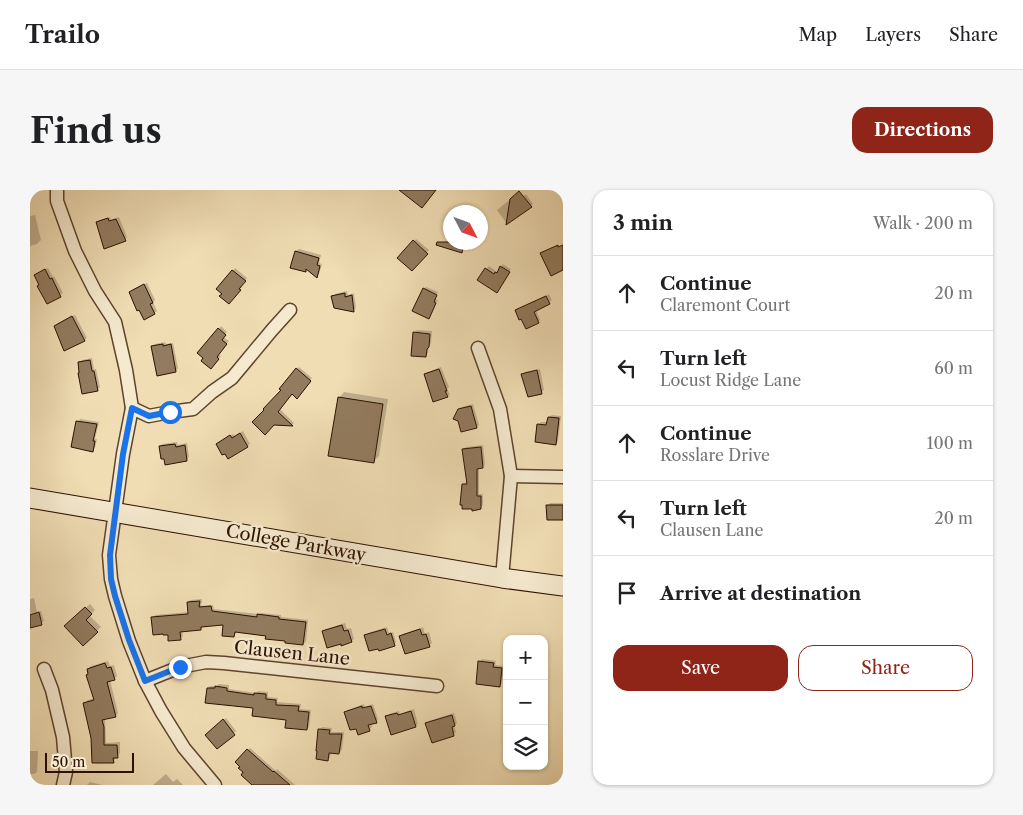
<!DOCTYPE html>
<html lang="en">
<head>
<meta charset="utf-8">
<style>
	body { margin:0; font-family:"Libre Caslon Text",serif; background:#f6f6f6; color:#202124 }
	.controls { position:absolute; right:15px; bottom:15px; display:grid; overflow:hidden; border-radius:10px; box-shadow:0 1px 4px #0004 }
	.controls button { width:45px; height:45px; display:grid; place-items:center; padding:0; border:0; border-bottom:1px solid #e0e0e0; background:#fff; color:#202124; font:25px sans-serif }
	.compass { position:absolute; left:413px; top:15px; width:45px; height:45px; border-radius:50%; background:#fff; box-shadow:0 1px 4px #0004; rotate:131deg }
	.scale { position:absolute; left:15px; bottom:12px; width:89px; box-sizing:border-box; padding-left:5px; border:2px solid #2d1000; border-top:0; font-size:14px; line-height:18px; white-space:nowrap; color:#2d1000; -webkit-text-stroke:4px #f5e9ce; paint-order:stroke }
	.stop { position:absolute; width:15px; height:15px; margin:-11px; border:4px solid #1a73e8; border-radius:50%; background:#fff }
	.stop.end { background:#1a73e8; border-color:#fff; box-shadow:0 1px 5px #0008 }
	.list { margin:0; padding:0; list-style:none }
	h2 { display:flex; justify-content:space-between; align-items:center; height:65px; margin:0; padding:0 20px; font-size:21px }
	h2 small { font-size:16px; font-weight:400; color:#757577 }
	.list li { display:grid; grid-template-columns:32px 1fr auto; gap:15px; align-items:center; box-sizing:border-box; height:75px; padding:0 20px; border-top:1px solid #e0e0e0 }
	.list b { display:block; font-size:19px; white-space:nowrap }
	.list p { margin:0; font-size:16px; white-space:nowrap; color:#757577 }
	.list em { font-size:16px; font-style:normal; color:#757577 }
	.actions { display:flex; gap:10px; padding:15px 20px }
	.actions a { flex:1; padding:11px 0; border:1px solid #8f2418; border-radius:15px; text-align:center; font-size:18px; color:#8f2418 }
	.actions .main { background:#8f2418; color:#fff }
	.icon { flex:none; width:28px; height:28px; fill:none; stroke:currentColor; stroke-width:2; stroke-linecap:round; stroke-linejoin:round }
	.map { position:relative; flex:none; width:533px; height:595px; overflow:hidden; border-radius:15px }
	header { display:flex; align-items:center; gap:30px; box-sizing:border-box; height:70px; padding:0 25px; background:#fff; border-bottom:1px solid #e0e0e0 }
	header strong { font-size:24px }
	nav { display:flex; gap:28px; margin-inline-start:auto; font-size:18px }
	.intro { display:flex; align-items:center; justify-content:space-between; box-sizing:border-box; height:120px; padding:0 30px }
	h1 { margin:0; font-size:35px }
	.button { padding:12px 22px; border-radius:15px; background:#8f2418; color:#fff; font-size:18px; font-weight:700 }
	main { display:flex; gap:30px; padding:0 30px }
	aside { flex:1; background:#fff; border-radius:15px; box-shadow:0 1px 4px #0004 }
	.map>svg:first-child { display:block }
</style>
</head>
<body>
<header>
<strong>Trailo</strong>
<nav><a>Map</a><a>Layers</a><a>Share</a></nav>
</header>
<div class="intro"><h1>Find us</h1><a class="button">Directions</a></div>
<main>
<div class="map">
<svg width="533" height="595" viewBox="0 0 533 595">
	<rect width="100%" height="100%" fill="#f0ddb4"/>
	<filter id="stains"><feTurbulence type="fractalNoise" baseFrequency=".004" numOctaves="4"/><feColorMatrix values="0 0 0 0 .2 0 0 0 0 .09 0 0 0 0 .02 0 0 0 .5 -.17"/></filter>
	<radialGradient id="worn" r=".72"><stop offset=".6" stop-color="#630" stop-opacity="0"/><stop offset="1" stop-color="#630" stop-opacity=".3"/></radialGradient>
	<g fill="#0003">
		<path d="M496,4L503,14L477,34L467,20L483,7L487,11Z"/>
		<path d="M5,25L11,50L7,54L0,56V26Z"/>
		<path d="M80,27L81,30L89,27L97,47L95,50L67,33L70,30Z"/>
		<path d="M420,44V52H444L442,58L440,60L434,59L432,61L417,57Z"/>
		<path d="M386,49L399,60L382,79L369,68Z"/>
		<path d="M269,59L291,65L289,73L292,74L289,84L286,86L278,78L275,81L266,61Z"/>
		<path d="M473,74L481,79L467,102L456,79L459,76L467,82L469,81Z"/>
		<path d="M18,78L23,87L24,86L33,103L17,113L10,94L8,83Z"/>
		<path d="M205,78L217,88L211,96L212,97L201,110L188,99Z"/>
		<path d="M117,93L125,110L123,112L127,121L124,123L100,102L103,99Z"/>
		<path d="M396,97L408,102L405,109L408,110L401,125L399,128L394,99Z"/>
		<path d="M317,101L318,105L324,103L326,118L324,120L305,117L303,106L305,104Z"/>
		<path d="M519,104L522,110L506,120L510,130L508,132L486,121L489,118Z"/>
		<path d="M45,125L57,148L54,150L26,136L28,133Z"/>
		<path d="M191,136L197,142L193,147L199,151L188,164L191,166L181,177L189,139Z"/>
		<path d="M387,140L402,141L401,153L399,155L398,163L395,166L383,164L385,142Z"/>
		<path d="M135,152L136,154L143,153L148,178L146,181L122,157L125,154Z"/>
		<path d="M62,168L64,179H66L70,197L67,200L49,173L52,170Z"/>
		<path d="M269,177L282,188L269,205L262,203L249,218L264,233L262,235L244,234L236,220Z"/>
		<path d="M411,177L419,197L417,199L420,204L418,206L404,211L395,184L398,182Z"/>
		<path d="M510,179L514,200L511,202L492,185L495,182Z"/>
		<path d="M314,202L358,209L349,266L343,272L309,208Z"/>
		<path d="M443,214L449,235L447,237L429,230V220L432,217Z"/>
		<path d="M522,225L531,226L528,251L525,254L509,234L511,232H518L519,227Z"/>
		<path d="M50,229L69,232L65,249H67L65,258L62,260L48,232Z"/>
		<path d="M213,241L220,254L217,256L187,254L203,244L205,246Z"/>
		<path d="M147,252L148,255L157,253L159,267L157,270L136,273L130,257L132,254Z"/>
		<path d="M453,255L455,275L452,277L449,278V304H453V315L450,318L433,295L436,292H438L433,259L436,257Z"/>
		<path d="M520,313H533V329L518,316Z"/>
		<path d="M4,408L7,422L11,421L14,431L11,433L0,436V409Z"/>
		<path d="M172,409L171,416L183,415L184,419L229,424L231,423L251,425V427L278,430L276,452L273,454L237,445L206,441V443L203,446L194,434L174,436L171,439L152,441L153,446L150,448L139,444L123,428L125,425L159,422L158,413L160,410Z"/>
		<path d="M60,414L65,420L60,426L71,437L53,454L36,436Z"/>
		<path d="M315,433L317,439L321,438L324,449L321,451L311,452L293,442L296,439Z"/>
		<path d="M357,437L359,443L363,442L366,452L364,455L336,445L338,443Z"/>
		<path d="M393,437L395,444L399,442L402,453L399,455L371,446L373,444Z"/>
		<path d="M452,469L466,471L465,475L474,476L472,493L470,496L449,472Z"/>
		<path d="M78,471L80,476L84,475L87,486L84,489L80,490L88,523L85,526L75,528L76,553L90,552V563L86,567V568L83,572L62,548L54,513L58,510L65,508L58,479L61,476Z"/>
		<path d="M189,494L199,495V499L226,503L228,501L238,502V507L248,508L247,512L271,514L270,519L281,520L279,537L277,539L257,529L178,498L180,496H187Z"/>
		<path d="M334,514L335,517L343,514L348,529L346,532L341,533L342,537L339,540L316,522L318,520Z"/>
		<path d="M384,519L388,534L386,536L357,526L359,524L369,521L370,524Z"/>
		<path d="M424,523L427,533L424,536L426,542L424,544L397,533L399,531Z"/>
		<path d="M196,528L206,541L187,558L176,545Z"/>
		<path d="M292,537L302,538L301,542H314L312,560L309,563L301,562L300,567L298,569L289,540Z"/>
		<path d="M220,558L246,581L247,579L265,595H227L207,572Z"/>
		<path d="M0,561H8L7,582L4,584H0Z"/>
		<path d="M136,584L143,592L147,589L153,595H123Z"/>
		<path d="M60,592L72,595H57Z"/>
	</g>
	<g fill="#927b5e" stroke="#2d1000">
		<path d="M369,0H406L392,18Z"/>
		<path d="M489,1L502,17L476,35L480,9Z"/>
		<path d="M78,28L79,31L86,29L96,51L74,59L66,32Z"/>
		<path d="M383,50L398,64L382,81L367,68Z"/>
		<path d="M407,52H434L432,63L406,55Z"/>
		<path d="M528,55V57L533,55V80L521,86L510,63Z"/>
		<path d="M265,61L289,68L287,75L290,76L287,88L276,79V82L260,78Z"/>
		<path d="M470,76L480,82L467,103L447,90L455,78L464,84L465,82L467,83Z"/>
		<path d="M15,79L20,89L22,88L31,107L17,114L7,96L9,95L4,85Z"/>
		<path d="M202,80L216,91L209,99L211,100L199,114L189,106L192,104L186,99Z"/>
		<path d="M114,94L123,113L120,114L125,124L114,130L109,120L107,121L99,102Z"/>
		<path d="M393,98L407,105L404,112L406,113L399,129L382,121Z"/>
		<path d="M315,103V107L322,105L324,122L304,118L301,106Z"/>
		<path d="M516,106L520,114L504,122L509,133L496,139L491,129L489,130L485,120Z"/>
		<path d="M42,126L55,151L34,161L24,136Z"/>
		<path d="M188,138L196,145L192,150L197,154L187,167L189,169L181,179L171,171L173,168L167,163Z"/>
		<path d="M383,142L400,144L399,157L397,159L396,167L381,166Z"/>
		<path d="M133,154V156L141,154L146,182L127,186L121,156Z"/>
		<path d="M60,170L62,181H64L68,201L52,204L48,183H49L48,172Z"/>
		<path d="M266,178L281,191L267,209L262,204L248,222L263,236L244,235L235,245L222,232L234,220L233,219L251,200L249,199Z"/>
		<path d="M409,179L417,201H415L418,207L403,212L394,184Z"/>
		<path d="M507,180L512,204L498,207L491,184Z"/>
		<path d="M308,207L353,214L344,273L298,266Z"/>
		<path d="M441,216L447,238L431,242L428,231L423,229L428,219Z"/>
		<path d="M518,227L529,228L526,255L505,252L507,234L516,235Z"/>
		<path d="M46,231L67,234L63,251H65L63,262L41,257Z"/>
		<path d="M210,243L218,257L198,269L195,264L192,265L186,254L200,245L202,248Z"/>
		<path d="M145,254L146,257L155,255L157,271L135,275L134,269H131L129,256Z"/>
		<path d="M451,257L453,278L447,279V306H451V319L442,321V319H432V315H430L432,294H437L432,259Z"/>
		<path d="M516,315H533V330H517Z"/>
		<path d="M170,411L169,417L181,416L182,421L227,427V424L249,427V429L276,432L273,455L255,453V451L235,449L236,446L205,442L204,447L192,446L193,435L171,437V440L150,442L151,450L138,451V445H133V444L123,445L121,427L158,424L157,412Z"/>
		<path d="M55,417L62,424L56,430L68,442L53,456L34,436Z"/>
		<path d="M9,422L12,435L0,438V425Z"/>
		<path d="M312,435L314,441L318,440L322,452L311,456V454L297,458L292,441Z"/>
		<path d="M355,439L357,445L361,443L365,456L349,461L348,459L339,461L334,445Z"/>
		<path d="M390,439L392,445L396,444L400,457L375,464L369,446Z"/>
		<path d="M448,471L464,473L463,477L472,478L470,497L446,494Z"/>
		<path d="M75,473L77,478L81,477L85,490L77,492L86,527L72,530L74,537V555H87L88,568H83L84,573H62L61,548L53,513L64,510L56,485L58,484L57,479Z"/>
		<path d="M185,496L197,498V501L224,505V503L236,504V509L246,510V515L269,516L268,521L279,522L277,540L255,538L256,530L222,526L223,518L175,513L177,498H185Z"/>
		<path d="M332,516V518L341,516L347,533L338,535L340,541L328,545L326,539L320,540L314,522Z"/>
		<path d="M381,521L386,537L361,545L355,526L367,523L368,525Z"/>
		<path d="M422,525L425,536L422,537L424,546L402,553L395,533Z"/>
		<path d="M193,529L205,545L187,559L175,545Z"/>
		<path d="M288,539L300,540L299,544H312L309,564L299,563L298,571L286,569L287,561H286Z"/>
		<path d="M217,559L243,582L244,581L260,595H222L211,585L213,582L208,578L210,577L205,572Z"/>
	</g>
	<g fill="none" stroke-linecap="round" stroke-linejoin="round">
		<defs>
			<g id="street">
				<path d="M27,0V11L45,61L65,101L85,132L96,180L102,218L93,264L79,365L81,389L85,406L99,451L115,491L131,521L154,558L185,595"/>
				<path d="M448,158L470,219L481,286L472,388"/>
				<path d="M102,218L119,226L140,222L163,219L182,202L202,188L242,140L260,120"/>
				<path d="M481,286L533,287"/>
				<path d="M14,479L22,500L33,547L36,582L33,595"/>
				<path d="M115,491L150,477L176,472L194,473L407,496"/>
			</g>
			<path id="secondary" d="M0,308L472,388L533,396"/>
		</defs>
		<use href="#street" stroke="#5e432d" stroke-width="15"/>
		<use href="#secondary" stroke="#2d1000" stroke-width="21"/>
		<use href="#street" stroke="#f5e9ce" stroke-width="12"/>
		<use href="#secondary" stroke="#f5e9ce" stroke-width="19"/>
	</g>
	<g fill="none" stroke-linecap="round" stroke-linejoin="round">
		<path stroke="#1a73e8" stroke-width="6" d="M140,222L119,226L102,218L93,264L80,365L81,389L85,406L99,450L115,491L150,477"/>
	</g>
	<g text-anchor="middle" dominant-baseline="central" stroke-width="5" stroke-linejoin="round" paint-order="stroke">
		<g font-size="18" fill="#2d1000" stroke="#f5e9ce">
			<text transform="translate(266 353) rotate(10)">College Parkway</text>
			<text transform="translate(262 463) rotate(6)">Clausen Lane</text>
		</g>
	</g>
	<rect width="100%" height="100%" filter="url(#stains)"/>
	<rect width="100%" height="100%" fill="url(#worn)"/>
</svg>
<div class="controls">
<button>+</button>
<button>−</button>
<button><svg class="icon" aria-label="layers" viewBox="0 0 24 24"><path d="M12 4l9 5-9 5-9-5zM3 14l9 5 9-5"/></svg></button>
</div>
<svg class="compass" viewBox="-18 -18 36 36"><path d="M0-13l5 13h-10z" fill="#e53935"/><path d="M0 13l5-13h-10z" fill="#757577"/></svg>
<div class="scale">50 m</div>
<div class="stop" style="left:140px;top:222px"></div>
<div class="stop end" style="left:150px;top:477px"></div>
</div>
<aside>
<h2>3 min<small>Walk · 200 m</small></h2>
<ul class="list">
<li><svg class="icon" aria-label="ahead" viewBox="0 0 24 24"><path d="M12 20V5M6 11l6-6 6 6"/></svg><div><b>Continue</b><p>Claremont Court</p></div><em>20 m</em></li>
<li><svg class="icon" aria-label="left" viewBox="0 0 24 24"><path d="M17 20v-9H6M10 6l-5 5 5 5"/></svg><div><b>Turn left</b><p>Locust Ridge Lane</p></div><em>60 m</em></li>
<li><svg class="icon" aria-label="ahead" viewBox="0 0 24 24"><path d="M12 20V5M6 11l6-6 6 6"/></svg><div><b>Continue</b><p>Rosslare Drive</p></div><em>100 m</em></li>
<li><svg class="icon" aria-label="left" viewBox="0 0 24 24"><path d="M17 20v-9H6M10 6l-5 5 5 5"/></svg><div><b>Turn left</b><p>Clausen Lane</p></div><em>20 m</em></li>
<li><svg class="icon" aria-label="arrive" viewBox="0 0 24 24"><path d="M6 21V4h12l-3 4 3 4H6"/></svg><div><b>Arrive at destination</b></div></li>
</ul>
<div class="actions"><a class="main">Save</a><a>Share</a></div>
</aside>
</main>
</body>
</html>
